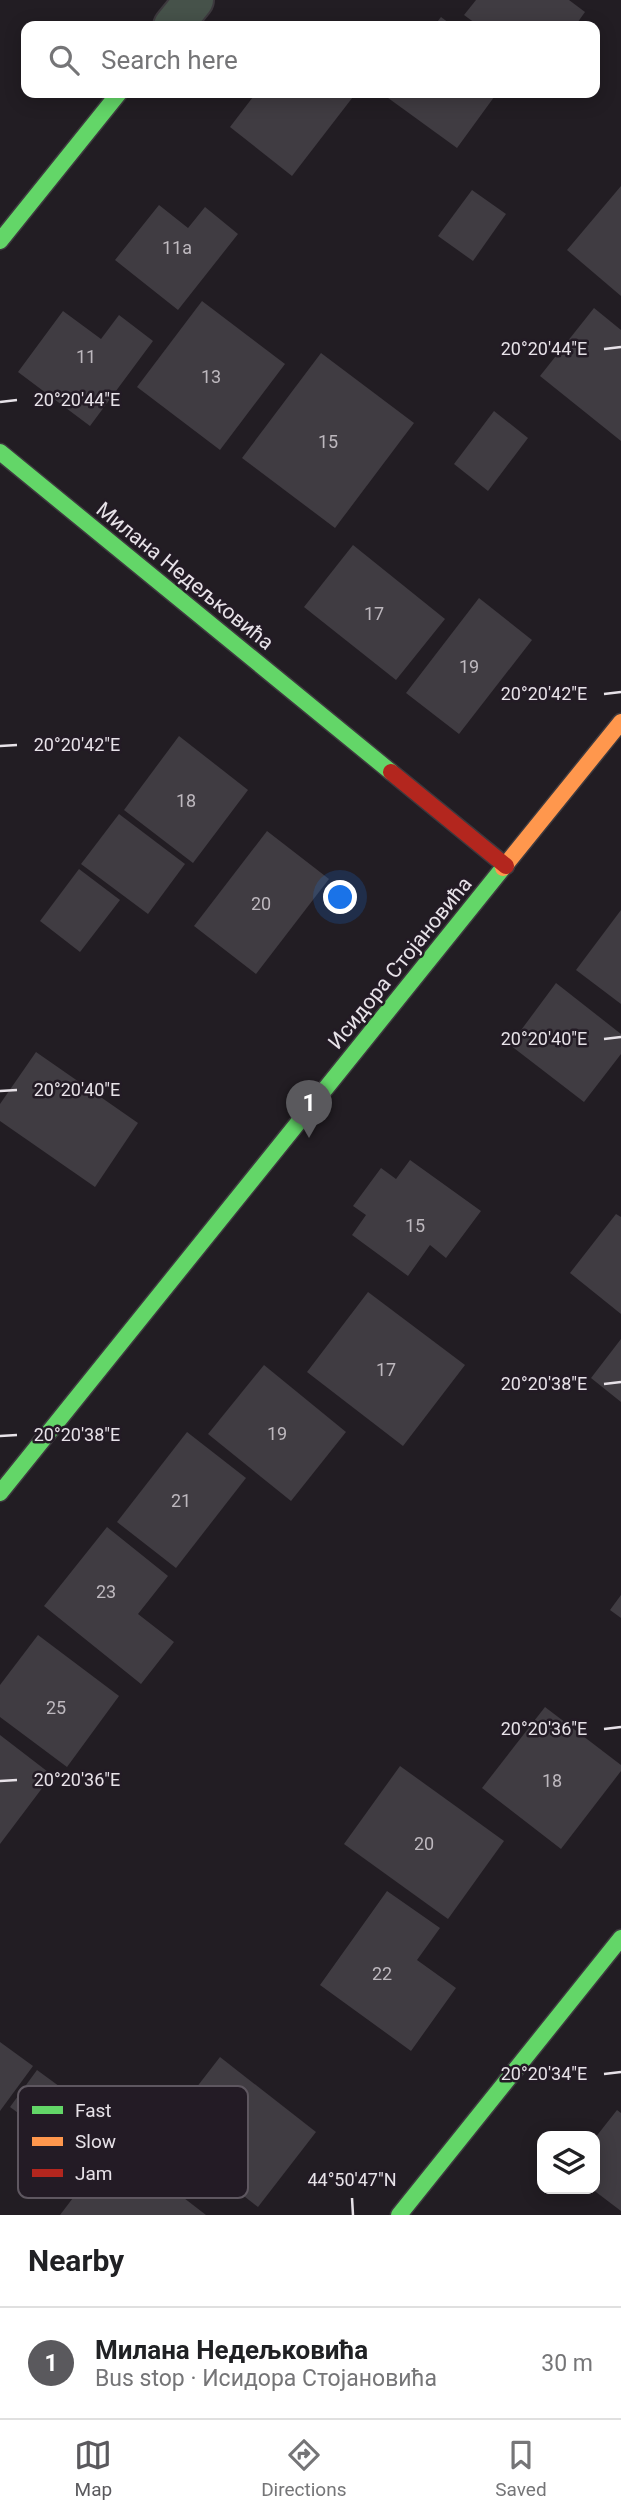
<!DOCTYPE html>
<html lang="en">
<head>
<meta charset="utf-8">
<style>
	body { margin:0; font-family:Roboto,sans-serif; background:#f6f6f6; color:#202124 }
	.controls { position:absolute; right:21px; bottom:21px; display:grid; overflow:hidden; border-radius:14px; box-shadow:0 4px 18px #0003 }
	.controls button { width:63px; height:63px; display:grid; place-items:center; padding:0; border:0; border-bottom:2px solid #e0e0e0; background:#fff; color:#202124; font:35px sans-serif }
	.you { position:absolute; left:341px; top:898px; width:24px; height:24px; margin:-18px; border:5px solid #fff; border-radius:50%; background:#1a73e8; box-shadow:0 0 0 10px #1a73e833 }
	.badge { display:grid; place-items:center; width:46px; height:46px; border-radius:50%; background:#5a595d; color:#fff; font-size:23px; font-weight:700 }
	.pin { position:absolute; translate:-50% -58px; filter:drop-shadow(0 2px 4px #0008) }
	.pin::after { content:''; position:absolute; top:37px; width:24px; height:21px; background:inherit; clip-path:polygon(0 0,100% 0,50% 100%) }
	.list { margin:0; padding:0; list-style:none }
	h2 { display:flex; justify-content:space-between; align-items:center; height:91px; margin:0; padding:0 28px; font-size:30px }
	h2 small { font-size:23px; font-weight:400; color:#757577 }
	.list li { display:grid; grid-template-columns:46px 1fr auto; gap:21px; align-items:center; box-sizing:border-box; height:112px; padding:0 28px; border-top:2px solid #e0e0e0 }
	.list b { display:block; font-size:26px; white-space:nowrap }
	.list p { margin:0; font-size:23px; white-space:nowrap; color:#757577 }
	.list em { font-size:23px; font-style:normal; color:#757577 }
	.icon { flex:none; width:38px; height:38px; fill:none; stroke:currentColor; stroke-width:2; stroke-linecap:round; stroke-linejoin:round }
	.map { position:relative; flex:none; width:621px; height:2215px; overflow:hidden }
	.search { position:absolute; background:#fff; box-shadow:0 4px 18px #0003; left:21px; right:21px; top:21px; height:77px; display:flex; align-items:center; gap:18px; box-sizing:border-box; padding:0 24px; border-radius:14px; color:#757577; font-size:26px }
	.sheet { height:203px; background:#fff }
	nav { display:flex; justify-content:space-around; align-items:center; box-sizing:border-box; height:98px; border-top:2px solid #e0e0e0; background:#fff; font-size:19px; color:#757577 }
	nav a { display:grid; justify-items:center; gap:4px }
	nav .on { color:#5a595d }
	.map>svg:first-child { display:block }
</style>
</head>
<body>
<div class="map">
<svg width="621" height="2215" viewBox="0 0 621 2215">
	<rect width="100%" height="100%" fill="#221d23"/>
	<g fill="#403c42">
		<path d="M476,0H569L585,12L575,26H479L464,15Z"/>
		<path d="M441,17L453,26H434Z"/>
		<path d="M256,93H356L292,176L230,127Z"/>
		<path d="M386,93H497L457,148L384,95Z"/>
		<path d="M621,186V296L567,250Z"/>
		<path d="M472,190L506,214L473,261L438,236Z"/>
		<path d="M159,205L188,228L205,207L238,234L178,310L115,260Z"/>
		<path d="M202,301L285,364L220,450L137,387Z"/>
		<path d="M594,308L621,330V441L540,376Z"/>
		<path d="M63,311L101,339L119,315L153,341L90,426L18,372Z"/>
		<path d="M321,353L414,423L335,528L242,458Z"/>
		<path d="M494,411L528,438L488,491L454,464Z"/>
		<path d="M353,545L445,619L396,680L304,607Z"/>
		<path d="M479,598L532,640L459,734L406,693Z"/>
		<path d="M179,736L248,790L193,863L124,810Z"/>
		<path d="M119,814L185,864L148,914L81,864Z"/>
		<path d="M267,831L329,879L256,974L194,926Z"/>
		<path d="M79,869L120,900L80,952L40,921Z"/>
		<path d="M621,910V1004L576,970Z"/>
		<path d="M556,983L621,1034V1054L584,1102L510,1045Z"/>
		<path d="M36,1052L138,1123L95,1187L0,1121V1104Z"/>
		<path d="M410,1160L481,1211L446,1258L430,1245L408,1276L352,1235L366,1215L353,1206L381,1168L396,1179Z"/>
		<path d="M616,1214L621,1217V1314L570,1273Z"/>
		<path d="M368,1292L465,1365L403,1446L307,1372Z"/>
		<path d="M621,1339V1402L591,1378Z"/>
		<path d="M264,1365L346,1432L291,1501L208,1434Z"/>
		<path d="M187,1432L246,1478L176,1568L117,1522Z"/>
		<path d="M107,1527L168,1576L138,1614L174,1642L141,1684L44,1606Z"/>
		<path d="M621,1595V1618L610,1610Z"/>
		<path d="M38,1635L119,1696L67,1767L0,1717V1685Z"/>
		<path d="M545,1707L621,1765V1771L561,1849L482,1788Z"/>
		<path d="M0,1735L52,1775L0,1844Z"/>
		<path d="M400,1766L504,1841L448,1919L344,1844Z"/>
		<path d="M387,1891L440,1928L417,1960L456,1988L411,2051L320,1985Z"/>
		<path d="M0,2042L33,2066L0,2111Z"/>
		<path d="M220,2057L316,2132L258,2207L162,2132Z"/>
		<path d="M37,2070L78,2100L51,2137L10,2107Z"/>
		<path d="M617,2110L621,2113V2211L592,2189H595V2138Z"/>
		<path d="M114,2144L206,2215H60Z"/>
	</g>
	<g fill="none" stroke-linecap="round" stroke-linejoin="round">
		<defs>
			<path id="street" d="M173,26L194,0"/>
			<g id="fast">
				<path d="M0,241L119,93"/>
				<path d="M0,452L391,772"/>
				<path d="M0,1493L503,868"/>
				<path d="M399,2215L621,1938"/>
			</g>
			<path id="slow" d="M503,868L621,722"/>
			<path id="jam" d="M391,772L506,866"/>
		</defs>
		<use href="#street" stroke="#3d393e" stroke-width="42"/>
		<use href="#fast" stroke="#3d393e" stroke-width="19"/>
		<use href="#slow" stroke="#3d393e" stroke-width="19"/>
		<use href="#jam" stroke="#3d393e" stroke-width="19"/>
		<use href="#street" stroke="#46524a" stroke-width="38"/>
		<use href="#fast" stroke="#63d668" stroke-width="16"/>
		<use href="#slow" stroke="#ff974d" stroke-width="16"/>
		<use href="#jam" stroke="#b3261e" stroke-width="16"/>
	</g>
	<path fill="none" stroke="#e7e2e8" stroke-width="2.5" d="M604,349L621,347M0,402L17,400M604,694L621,692M0,746L17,745M604,1039L621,1037M0,1091L17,1090M604,1384L621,1382M0,1436L17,1435M604,1729L621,1727M0,1781L17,1780M604,2074L621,2072M352,2198L353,2215"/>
	<g text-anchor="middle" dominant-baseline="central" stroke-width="5" stroke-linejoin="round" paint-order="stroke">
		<g font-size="18" fill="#bdb8be">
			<text x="177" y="247">11a</text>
			<text x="86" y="356">11</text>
			<text x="211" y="376">13</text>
			<text x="328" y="441">15</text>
			<text x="374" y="613">17</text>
			<text x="469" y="666">19</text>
			<text x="186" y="800">18</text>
			<text x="261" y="903">20</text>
			<text x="415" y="1225">15</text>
			<text x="386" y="1369">17</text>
			<text x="277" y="1433">19</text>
			<text x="181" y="1500">21</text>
			<text x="106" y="1591">23</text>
			<text x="56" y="1707">25</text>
			<text x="552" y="1780">18</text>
			<text x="424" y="1843">20</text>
			<text x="382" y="1973">22</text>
		</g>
		<g font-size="21" fill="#e7e2e8" stroke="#231b25">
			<text transform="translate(185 576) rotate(39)">Милана Недељковића</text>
			<text transform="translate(400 963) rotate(-51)">Исидора Стојановића</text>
		</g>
	</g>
	<rect x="18" y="2086" width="230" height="112" rx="10" fill="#231b25" stroke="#5e5760" stroke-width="2"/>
	<rect x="32" y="2106" width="31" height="8" fill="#63d668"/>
	<rect x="32" y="2137" width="31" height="9" fill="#ff974d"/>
	<rect x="32" y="2169" width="31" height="8" fill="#b3261e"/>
	<g font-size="19" fill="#e7e2e8">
		<text x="75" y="2117">Fast</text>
		<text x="75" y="2148">Slow</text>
		<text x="75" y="2180">Jam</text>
	</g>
	<g font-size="18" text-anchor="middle" fill="#e7e2e8" stroke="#231b25" stroke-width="5" stroke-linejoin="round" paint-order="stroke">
		<text x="544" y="355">20°20'44"E</text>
		<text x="77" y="406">20°20'44"E</text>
		<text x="544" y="700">20°20'42"E</text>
		<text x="77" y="751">20°20'42"E</text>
		<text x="544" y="1045">20°20'40"E</text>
		<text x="77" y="1096">20°20'40"E</text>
		<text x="544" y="1390">20°20'38"E</text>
		<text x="77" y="1441">20°20'38"E</text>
		<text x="544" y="1735">20°20'36"E</text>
		<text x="77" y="1786">20°20'36"E</text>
		<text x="544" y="2080">20°20'34"E</text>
		<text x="352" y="2186">44°50'47"N</text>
	</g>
</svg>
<div class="controls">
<button><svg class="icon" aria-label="layers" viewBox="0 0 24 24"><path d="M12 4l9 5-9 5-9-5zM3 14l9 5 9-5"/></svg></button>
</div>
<div class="you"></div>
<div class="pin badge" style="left:309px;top:1138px">1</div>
<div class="search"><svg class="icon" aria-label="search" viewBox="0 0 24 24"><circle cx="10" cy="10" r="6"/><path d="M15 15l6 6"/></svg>Search here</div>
</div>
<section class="sheet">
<h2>Nearby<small></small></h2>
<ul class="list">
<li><span class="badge">1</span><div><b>Милана Недељковића</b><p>Bus stop · Исидора Стојановића</p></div><em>30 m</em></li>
</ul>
</section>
<nav>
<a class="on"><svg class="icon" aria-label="map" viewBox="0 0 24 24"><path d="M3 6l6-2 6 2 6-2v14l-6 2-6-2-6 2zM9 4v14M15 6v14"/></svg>Map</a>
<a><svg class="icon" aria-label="directions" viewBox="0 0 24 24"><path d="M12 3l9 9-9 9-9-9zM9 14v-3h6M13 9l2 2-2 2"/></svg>Directions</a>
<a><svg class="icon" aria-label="saved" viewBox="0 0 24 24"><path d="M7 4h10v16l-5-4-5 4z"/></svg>Saved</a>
</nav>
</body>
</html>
